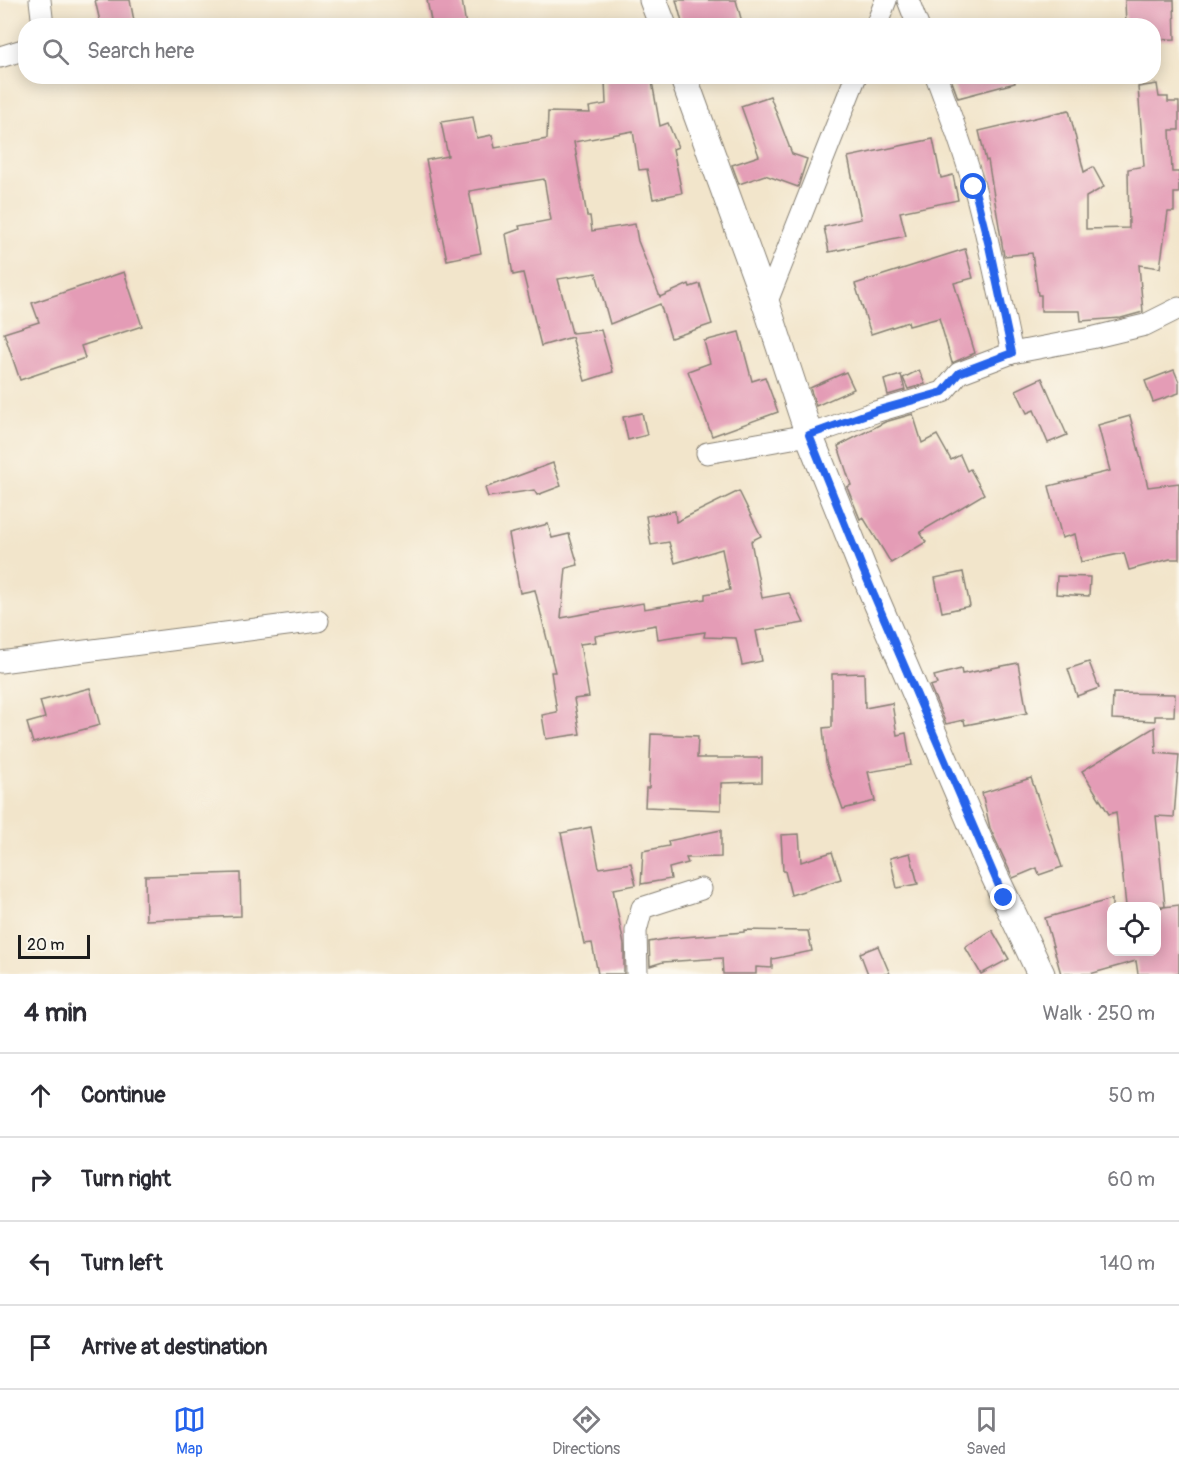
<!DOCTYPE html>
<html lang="en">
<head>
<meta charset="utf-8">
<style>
	body { margin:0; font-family:Pangolin,sans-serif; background:#f2f2f3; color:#2b2b33 }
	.controls { position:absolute; right:18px; bottom:18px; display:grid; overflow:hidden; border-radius:12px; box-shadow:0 3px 15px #0003 }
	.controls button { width:54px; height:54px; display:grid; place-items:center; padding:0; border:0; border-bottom:2px solid #e1e1e2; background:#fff; color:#2b2b33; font:30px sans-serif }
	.scale { position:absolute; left:18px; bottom:15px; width:72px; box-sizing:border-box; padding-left:6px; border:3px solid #1c1c1c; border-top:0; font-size:16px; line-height:21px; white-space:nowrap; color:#1c1c1c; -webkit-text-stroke:4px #fbf7ec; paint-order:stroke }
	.stop { position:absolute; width:18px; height:18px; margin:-14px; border:4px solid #2563eb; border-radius:50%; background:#fff }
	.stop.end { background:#2563eb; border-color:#fff; box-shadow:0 2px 6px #0008 }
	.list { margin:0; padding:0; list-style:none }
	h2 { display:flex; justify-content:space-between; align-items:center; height:78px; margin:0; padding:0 24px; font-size:26px }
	h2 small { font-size:20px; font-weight:400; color:#7c7c81 }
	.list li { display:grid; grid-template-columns:39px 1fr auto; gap:18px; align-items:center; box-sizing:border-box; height:84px; padding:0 24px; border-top:2px solid #e1e1e2 }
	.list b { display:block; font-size:22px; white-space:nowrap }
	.list em { font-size:20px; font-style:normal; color:#7c7c81 }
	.icon { flex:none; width:33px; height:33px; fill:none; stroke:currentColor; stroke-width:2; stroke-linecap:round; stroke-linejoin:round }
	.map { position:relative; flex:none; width:1179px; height:974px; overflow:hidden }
	.search { position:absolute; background:#fff; box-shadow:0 3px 15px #0003; left:18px; right:18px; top:18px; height:66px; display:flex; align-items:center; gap:15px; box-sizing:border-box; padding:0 21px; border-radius:24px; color:#7c7c81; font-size:22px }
	.sheet { height:414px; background:#fff }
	nav { display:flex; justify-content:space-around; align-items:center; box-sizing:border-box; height:84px; border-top:2px solid #e1e1e2; background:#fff; font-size:16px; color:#7c7c81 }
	nav a { display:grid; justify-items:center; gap:3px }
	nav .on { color:#2563eb }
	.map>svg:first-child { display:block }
</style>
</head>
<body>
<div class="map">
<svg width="1179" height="974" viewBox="0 0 1179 974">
	<rect width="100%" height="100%" fill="#fbf7ec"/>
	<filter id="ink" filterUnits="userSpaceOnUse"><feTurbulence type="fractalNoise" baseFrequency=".0167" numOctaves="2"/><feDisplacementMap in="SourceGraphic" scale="12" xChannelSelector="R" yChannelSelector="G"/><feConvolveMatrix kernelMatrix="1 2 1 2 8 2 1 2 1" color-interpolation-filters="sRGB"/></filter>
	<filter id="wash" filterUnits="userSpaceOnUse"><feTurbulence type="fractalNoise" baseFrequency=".008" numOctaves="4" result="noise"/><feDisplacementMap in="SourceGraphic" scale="24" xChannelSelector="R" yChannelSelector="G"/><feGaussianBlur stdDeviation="1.35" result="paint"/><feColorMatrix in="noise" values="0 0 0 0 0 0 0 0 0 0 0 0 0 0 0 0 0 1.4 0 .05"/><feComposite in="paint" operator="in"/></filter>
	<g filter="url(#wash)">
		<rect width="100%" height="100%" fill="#f2e5cb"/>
		<g id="blocks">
			<g fill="#e49cb6">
				<path d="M95,0H130L135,26H101Z"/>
				<path d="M427,0H462L466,26H432Z"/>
				<path d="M676,0H736L743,26H683Z"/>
				<path d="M1125,0H1174L1175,39L1154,40V26H1126Z"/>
				<path d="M640,76H651L660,126L668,123L678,147L673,149L682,193L653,199L647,169L639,170L633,131L574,142L587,216H590L592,231L635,224L638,241L660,297L689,284L690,287L700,284L712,324L671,338L660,304L610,324L596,273L558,279L572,333L601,330L613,372L585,381L572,337L541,346L523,273L513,275L506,234L520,229L519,226L551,220L544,179L469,191L481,253L447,260L426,160L448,156L441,122L473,117L477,138L492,135L495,148L547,139L548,112L590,113L589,107L606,104L605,81Z"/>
				<path d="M950,76H1014L1015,83L958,98Z"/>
				<path d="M1157,84L1159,97H1168V102H1179V130H1170L1172,172H1179V193H1174V212H1168L1160,268L1139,265L1143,312L1121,318L1081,321L1080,311H1041V295H1038L1032,253L1004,256L988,160L986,161L979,131L1069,110L1084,172L1093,167L1104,187L1086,197V229L1129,228L1128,169L1144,166L1138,87Z"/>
				<path d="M770,96L792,154L807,159L798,187L765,175L739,184L732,165L759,156L741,106Z"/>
				<path d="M933,139L941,178L953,175L958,200L900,212L906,236L829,252L824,227L861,219L848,157Z"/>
				<path d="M965,249L973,278L954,283L975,353L952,363L939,318L909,326L908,322L871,334L855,284Z"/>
				<path d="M124,272L142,326L81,346L85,358L20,380L4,333L39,322L32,303Z"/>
				<path d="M739,332L752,381L765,377L778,412L712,436L688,371L710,363L704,341Z"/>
				<path d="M919,370L925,384L908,389L903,378Z"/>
				<path d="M1174,370L1179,382V393L1153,402L1145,381Z"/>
				<path d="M846,372L854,389L816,406L810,388Z"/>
				<path d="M901,375L905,390L888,395L884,380Z"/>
				<path d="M1042,378L1067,435L1048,443L1034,410L1027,413L1016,390Z"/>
				<path d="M642,413L647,435L628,440L623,417Z"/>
				<path d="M913,414L922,443L937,435L951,460L960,455L967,471L970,469L984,494L920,532L926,542L891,563L863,517L860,519L847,487L851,485L838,446L885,422Z"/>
				<path d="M1130,416L1148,487L1179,483V559H1170L1129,570L1124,553L1081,562L1075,534L1062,538L1049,486L1110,471L1098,425Z"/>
				<path d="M553,463L561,486L537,495L534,490L488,497L485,488Z"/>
				<path d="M739,491L761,536L751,541L762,598L789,593L804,623L756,631L762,661L742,665L736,638L704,637L705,632L658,639L656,625L595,636L596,642L580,644L589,697L574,699L580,734L546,739L542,715L557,712L551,672H555L535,590L520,593L509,534L548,524L552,538L569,534L578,565L566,568L561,618L643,603L644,609L705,599V594L730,590L722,549L675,563L669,542L651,545L646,516L675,511L676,522Z"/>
				<path d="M963,572L970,606L942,612L935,578Z"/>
				<path d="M1057,576L1090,577L1089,596L1056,594Z"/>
				<path d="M1089,662L1099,688L1077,696L1068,669Z"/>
				<path d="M1018,663L1027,713L965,725L964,720L946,724L930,686L937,684L934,676L961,669L962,674Z"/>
				<path d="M864,673L865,708L892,703L897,735L906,733L911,765L868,772L875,801L843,809L826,762L823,728L832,727V674Z"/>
				<path d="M90,688L100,725L33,743L27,723L45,718L40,701Z"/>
				<path d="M1113,693L1175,694L1174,716H1155V721L1112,719Z"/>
				<path d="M1155,727L1156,753L1179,755L1174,817L1156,816L1165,906H1126L1116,812L1109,814L1082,771Z"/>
				<path d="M651,734L698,736L697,758H762V782L721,783V810L645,807L646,788H649Z"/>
				<path d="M1031,778L1062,867L1039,875L1037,868L1013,878L990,828L982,793Z"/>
				<path d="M591,827L599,868L631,863L636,885L613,889L624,945V974H598L592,943L584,944L561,833Z"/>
				<path d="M721,830V857L686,858L688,863L669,868L671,879L641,884L643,851L669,846L668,841Z"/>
				<path d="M799,834L801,862L832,852L841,879L791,895L785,871H783L781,835Z"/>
				<path d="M910,853L918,884L897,888L890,858Z"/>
				<path d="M240,873L241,916L146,920L145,876Z"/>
				<path d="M1112,899V951H1156V908L1179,905V974H1138L1136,961L1090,974H1061L1045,918Z"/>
				<path d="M744,930L808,931L812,951L772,959V968L756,967V974H723L722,958L663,962L650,966L649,942L672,938L744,932Z"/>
				<path d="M992,930L1009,959L981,974L965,947Z"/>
				<path d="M878,946L890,974H868L860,953Z"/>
			</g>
		</g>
	</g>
	<g filter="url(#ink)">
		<use href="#blocks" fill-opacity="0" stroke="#878074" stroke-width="1.5"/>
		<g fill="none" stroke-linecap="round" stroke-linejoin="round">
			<defs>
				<g id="minor">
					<path d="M40,0L43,26"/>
					<path d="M908,0L918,26"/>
					<path d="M876,26L886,0"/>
					<path d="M0,57L26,49"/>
					<path d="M936,76C950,113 963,149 974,186C989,241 1000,297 1012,353"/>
					<path d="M766,304L856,76"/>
					<path d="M707,453L809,435L875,412L943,392L959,373L1012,353L1091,338L1145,325L1179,308"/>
					<path d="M0,662L318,621"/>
					<path d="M637,974L636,931L642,908L701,889"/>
				</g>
				<g id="tertiary">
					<path d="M653,0L663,26"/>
					<path d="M683,76L766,304L809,435L864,572L988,862L1041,974"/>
				</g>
			</defs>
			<use href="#minor" stroke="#878074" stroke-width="23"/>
			<use href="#tertiary" stroke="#878074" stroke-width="29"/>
			<use href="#minor" stroke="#fff" stroke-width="21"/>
			<use href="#tertiary" stroke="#fff" stroke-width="27"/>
		</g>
	</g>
	<g fill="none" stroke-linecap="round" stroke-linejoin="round" filter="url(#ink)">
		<path stroke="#2563eb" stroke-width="8" d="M974,187L989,246L1012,353L959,373L943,392L875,411L809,435L864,572L1004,898"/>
	</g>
</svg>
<div class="controls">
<button><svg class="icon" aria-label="locate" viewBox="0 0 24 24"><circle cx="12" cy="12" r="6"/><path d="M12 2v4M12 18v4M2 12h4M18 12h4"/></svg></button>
</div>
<div class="scale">20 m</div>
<div class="stop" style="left:974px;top:187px"></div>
<div class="stop end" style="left:1004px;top:898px"></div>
<div class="search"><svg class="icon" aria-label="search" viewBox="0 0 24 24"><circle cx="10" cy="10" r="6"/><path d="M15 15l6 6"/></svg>Search here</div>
</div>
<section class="sheet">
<h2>4 min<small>Walk · 250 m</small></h2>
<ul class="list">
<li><svg class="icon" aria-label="ahead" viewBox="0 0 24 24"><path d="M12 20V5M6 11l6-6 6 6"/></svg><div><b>Continue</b></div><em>50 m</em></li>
<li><svg class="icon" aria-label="right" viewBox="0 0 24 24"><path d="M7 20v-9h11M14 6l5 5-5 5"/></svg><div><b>Turn right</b></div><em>60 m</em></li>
<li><svg class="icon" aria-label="left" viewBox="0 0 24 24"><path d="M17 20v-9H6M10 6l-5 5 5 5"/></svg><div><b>Turn left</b></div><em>140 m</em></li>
<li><svg class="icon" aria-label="arrive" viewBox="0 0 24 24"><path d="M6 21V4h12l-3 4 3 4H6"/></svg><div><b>Arrive at destination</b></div></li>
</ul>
</section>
<nav>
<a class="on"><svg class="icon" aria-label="map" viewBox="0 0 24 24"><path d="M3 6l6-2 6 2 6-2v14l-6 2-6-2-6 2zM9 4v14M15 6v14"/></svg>Map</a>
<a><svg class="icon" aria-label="directions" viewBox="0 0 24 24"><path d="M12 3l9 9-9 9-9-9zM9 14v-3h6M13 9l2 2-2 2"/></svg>Directions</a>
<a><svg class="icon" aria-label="saved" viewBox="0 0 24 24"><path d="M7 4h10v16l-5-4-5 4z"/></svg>Saved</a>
</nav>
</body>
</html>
